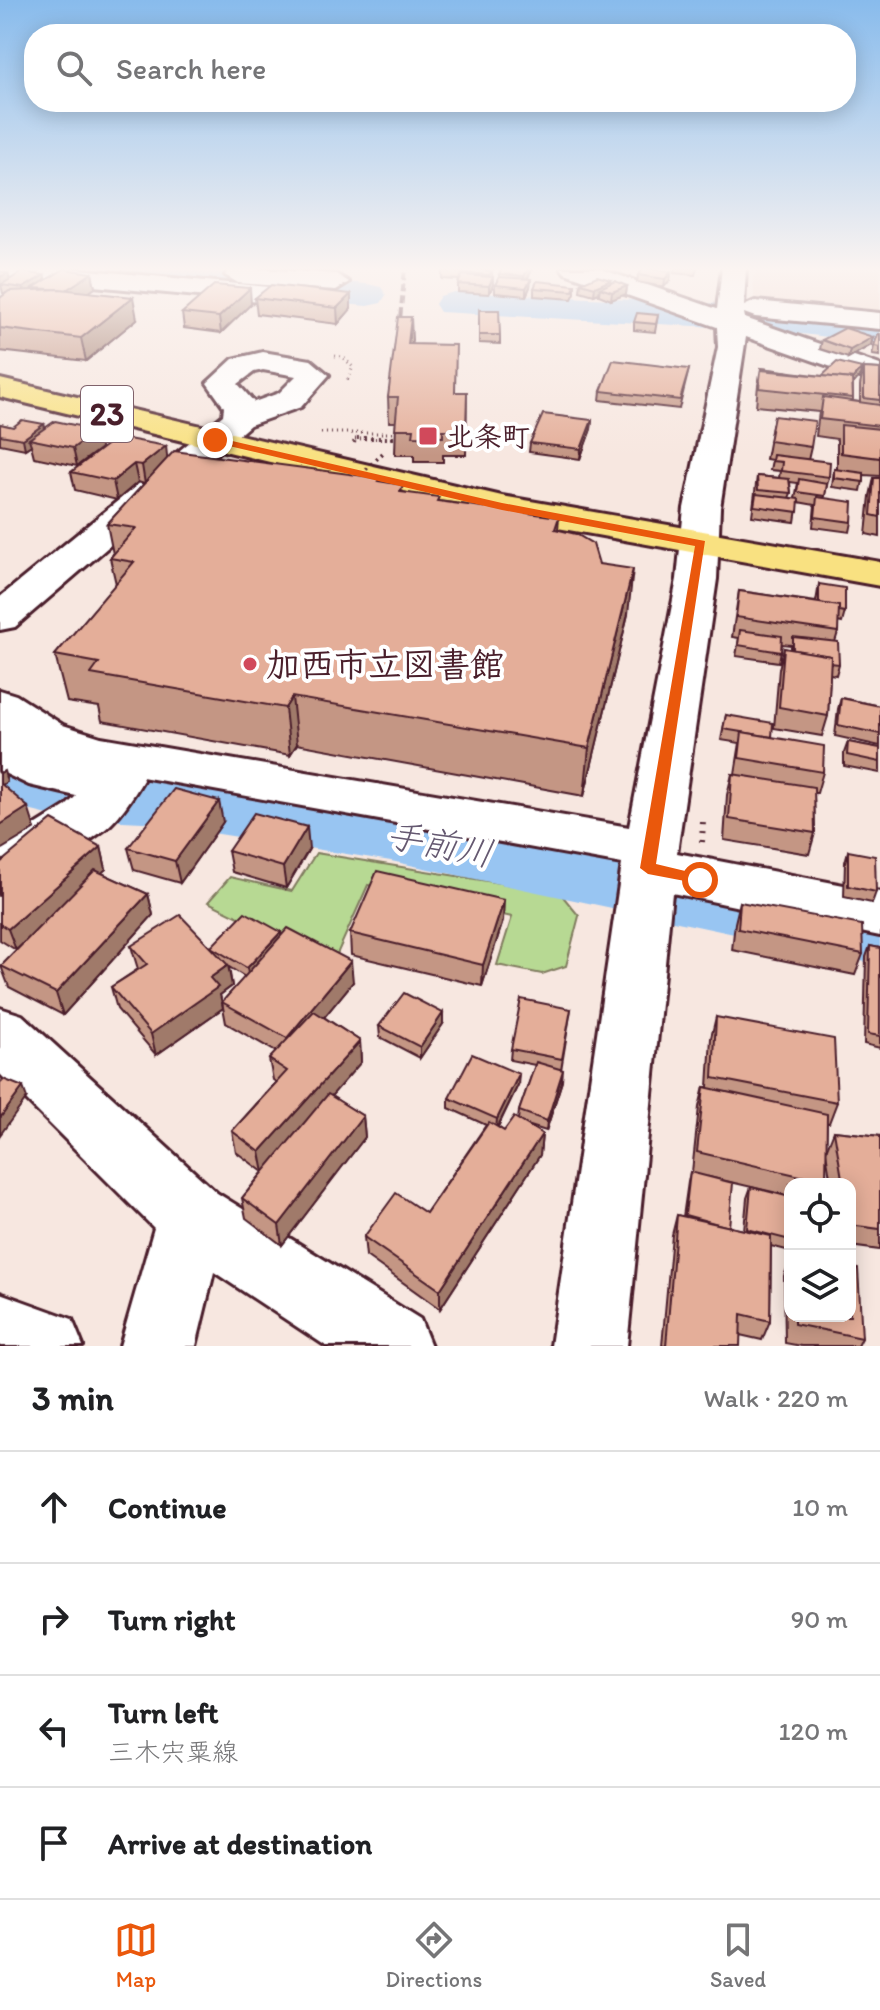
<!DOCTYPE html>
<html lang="en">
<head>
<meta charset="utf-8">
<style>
	body { margin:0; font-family:Itim,"Klee One",sans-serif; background:#f6f6f6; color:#202124 }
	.controls { position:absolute; right:24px; bottom:24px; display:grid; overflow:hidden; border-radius:16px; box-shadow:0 4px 20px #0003 }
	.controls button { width:72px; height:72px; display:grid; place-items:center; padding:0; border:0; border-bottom:2px solid #e0e0e0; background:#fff; color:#202124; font:40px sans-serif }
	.stop { position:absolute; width:24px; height:24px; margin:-18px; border:6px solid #ea580c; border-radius:50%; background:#fff }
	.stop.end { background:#ea580c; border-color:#fff; box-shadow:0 2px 8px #0008 }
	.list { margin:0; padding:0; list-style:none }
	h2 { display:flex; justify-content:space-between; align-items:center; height:104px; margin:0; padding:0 32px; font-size:34px }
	h2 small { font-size:26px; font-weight:400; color:#757577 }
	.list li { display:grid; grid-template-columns:52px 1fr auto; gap:24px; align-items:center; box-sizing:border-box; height:112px; padding:0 32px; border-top:2px solid #e0e0e0 }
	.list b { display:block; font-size:30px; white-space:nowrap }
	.list p { margin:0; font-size:26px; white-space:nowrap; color:#757577 }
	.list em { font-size:26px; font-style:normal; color:#757577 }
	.icon { flex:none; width:44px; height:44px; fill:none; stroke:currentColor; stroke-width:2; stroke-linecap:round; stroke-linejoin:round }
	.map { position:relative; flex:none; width:880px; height:1346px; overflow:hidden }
	.search { position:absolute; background:#fff; box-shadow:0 4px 20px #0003; left:24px; right:24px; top:24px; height:88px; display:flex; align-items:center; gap:20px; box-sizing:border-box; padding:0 28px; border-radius:32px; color:#757577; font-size:30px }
	.sheet { height:552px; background:#fff }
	nav { display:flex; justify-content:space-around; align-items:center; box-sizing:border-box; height:112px; border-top:2px solid #e0e0e0; background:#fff; font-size:22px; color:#757577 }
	nav a { display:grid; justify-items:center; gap:4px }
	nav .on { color:#ea580c }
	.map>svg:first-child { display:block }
</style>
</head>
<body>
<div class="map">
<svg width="880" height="1346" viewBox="0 0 880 1346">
	<rect width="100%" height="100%" fill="#f7e7e0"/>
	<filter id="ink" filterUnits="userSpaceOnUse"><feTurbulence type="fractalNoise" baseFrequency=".0125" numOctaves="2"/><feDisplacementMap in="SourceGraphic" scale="16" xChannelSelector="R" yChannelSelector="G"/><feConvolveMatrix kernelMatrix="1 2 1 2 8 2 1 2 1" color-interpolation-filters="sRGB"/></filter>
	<g filter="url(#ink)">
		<path fill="#f1d6cb" d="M763,268H880V323L755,313L753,276Z"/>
		<path fill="#b7d993" stroke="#807c5f" stroke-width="2" d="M316,853L560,893L579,916L566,966L542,974L497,965L512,917L368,885L333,963L208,902L230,877L292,891Z"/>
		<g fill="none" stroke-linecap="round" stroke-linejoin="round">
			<g fill="#98c5f2" fill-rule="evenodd">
				<path d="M32,268H179L367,284L381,287L386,295L381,303L367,306L50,279L37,276Z"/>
				<path d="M454,292L768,306L880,319V343L768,330L440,312L435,304L440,296Z"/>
				<path d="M0,746L25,754L31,760L60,766L143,770L391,805L880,899V965L391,861L143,822L60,818L0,803Z"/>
			</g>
			<defs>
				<g id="minor">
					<path d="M0,268H67L270,287L279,289L283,295L279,301L270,303L0,277Z"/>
					<path d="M245,268L336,274L349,282L336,290L238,283L225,275L229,270Z"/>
					<path d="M561,268H598L717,309L722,268H746L744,306L755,301L880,313V329L755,317L744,313L745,318L880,365V384L746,337L720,508L717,579L677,853L880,892V936L672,893L627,1346H551L622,864L142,777L143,780C133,797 117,822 100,833C70,854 35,883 0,894V847L66,806L76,796L29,785L0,771V690L16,695L63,725L101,737L629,827L677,579L684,508L718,347L717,327L565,273Z"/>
					<path d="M263,352L311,360L329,375L301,407L250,425L15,627L0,630V597L223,415L224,407L207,383L233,359ZM263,370L296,376L279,393L254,402L238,384L254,372Z"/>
					<path d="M0,1008L22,1015L217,1193L420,1319L431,1346H326L214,1272L196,1346H120L154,1228L0,1074Z"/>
					<path d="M0,1293L72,1319L83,1346H0Z"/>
				</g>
				<path id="major" d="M0,379L502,496L880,562V586L502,518L0,397Z"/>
			</defs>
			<use href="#minor" stroke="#4a1f2b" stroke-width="6"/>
			<use href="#major" stroke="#4a1f2b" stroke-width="6"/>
			<g stroke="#4a1f2b" stroke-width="3" stroke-dasharray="1 4" stroke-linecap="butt">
				<path d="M335,356L343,357L353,367L347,381"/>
				<path d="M321,433H398"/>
				<path d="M355,439L397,438"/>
			</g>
			<path stroke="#4a1f2b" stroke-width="4" stroke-dasharray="2 5" stroke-linecap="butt" d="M354,443L355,438H397"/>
			<path stroke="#4a1f2b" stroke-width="6" stroke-dasharray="2 7" stroke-linecap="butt" d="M702,842L703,820"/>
			<use href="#minor" fill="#fff" fill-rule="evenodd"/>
			<use href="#major" fill="#f9e181" fill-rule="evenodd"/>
			<path stroke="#4a1f2b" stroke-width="4" stroke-dasharray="8 4" stroke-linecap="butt" d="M398,340L405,268"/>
			<path stroke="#4a1f2b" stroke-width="4" stroke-dasharray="2 5" stroke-linecap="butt" d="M356,479L385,451"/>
		</g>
		<g fill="#c49684" stroke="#4a1f2b" stroke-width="2" fill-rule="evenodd">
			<path d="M438,268H494L492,271L493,285L489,294L458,292V284L459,280L442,279V271L444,268Z"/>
			<path d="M503,268H534L533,270H531V272L527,279H531L530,287L526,296L495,293V285L499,278V274Z"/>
			<path d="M675,268H697L695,275L674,273Z"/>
			<path d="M671,272L670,280L664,287L637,282L638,275Z"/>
			<path d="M8,273L10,280L44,275L46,280L92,273L95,288L88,292L137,319L86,361L0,351V298L7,293H3L1,285L0,286Z"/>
			<path d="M581,283H611L627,286L626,294L611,300L599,295V293L594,295L580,291Z"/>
			<path d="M575,285V293L572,299L534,296V288Z"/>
			<path d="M351,294V309L338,324L257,314L255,298Z"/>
			<path d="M251,304L221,333L184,328L182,313Z"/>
			<path d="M479,310L500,335V344L479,343Z"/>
			<path d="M658,315L655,332L634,330V322Z"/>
			<path d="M880,334V356L872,355L874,346Z"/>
			<path d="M873,337L871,345L848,358L820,349L822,340Z"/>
			<path d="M411,344L455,392H467L466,455H443V462H414V455H395L396,422H389L388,397Z"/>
			<path d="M761,368L822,376L862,368L860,376L853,384V401L860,402V385L864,368L880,369V476L864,475L861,491L832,487L834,469H837V439L816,436L819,412L756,406L758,385Z"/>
			<path d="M689,369L679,409L600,400L601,391Z"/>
			<path d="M774,416L811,447L808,460L829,477L824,498L852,522L850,532L813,527L815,505L798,502L795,522L752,516L757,476L779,478L780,471L770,470L772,460L766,459ZM790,482L798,483L795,499L789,498L791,493Z"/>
			<path d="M592,420L591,429L580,459L529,452L530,443Z"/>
			<path d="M0,424L13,427L44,424L45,428L98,430L101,448L77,466L34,457L31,445L25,449L0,444Z"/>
			<path d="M167,458L380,478V482L404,492L439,501L559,517L558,530L599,564L628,614L584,796L297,744L290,755L102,721L99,707L67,702L55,655L116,584L110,558L113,554L107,524L144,484L138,482L117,500L75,490L71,472Z"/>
			<path d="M874,478H880V537L866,534L870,496Z"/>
			<path d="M819,584L845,612L842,623L838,622V632L835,642L839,664L836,675L830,674L828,716L822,736L774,728L779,669L784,648L791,650V645L782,644L779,662L736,656L739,638L732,637L739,591L816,602Z"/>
			<path d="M841,698L880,706V746L835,736L838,709Z"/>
			<path d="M726,715L772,737L823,772L817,793H814L815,833L809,854L724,840L727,795L732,774H735L740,743L721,740Z"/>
			<path d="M848,742L880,748V773L844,766V753Z"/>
			<path d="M223,822L180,883L134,870L128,848Z"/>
			<path d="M101,847L106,869L101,873L148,894L153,915L63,1015L9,987L1,966L25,942L16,950L0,940V863Z"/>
			<path d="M309,849L286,888L232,872L228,851Z"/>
			<path d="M848,851L876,892L872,903L844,897L845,862Z"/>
			<path d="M740,902L863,954L855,975L732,950L735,923Z"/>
			<path d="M503,921L482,986L351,955L350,933Z"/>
			<path d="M281,932V936L353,982L324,1017L360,1041L361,1062L331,1096L363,1116L365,1137L282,1245L246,1218L242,1198L263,1172L236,1152L232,1131L276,1082L273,1080L269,1059L276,1052L226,1023L222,1002L245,977L229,967L232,986L220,995L223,1008L156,1055L117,1009L111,987L138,969L131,946L211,947Z"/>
			<path d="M870,946L880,948V1048L864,1044L866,957Z"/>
			<path d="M571,1009L561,1070L562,1081L546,1131L527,1125L542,1134L540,1155L440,1309L366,1256L364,1237L426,1213L486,1125L449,1108V1098L518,1085L498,1127L504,1131L518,1120L519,1111L535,1065L510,1060L511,1049Z"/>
			<path d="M716,1017L837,1102L829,1123H827L826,1151L834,1131L880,1136V1250L850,1246V1184H831L826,1152L825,1184H790V1196L709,1177L729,1227L744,1230L747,1198L751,1187L790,1197V1251L771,1246L770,1321L762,1340L740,1335V1346H662L672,1235L677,1215L683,1217L688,1182L690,1172H692L699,1107L704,1087H708L711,1038Z"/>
			<path d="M443,1024L420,1058L380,1037L379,1026Z"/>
			<path d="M790,1261V1316H850L862,1338L858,1346H801L785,1343L784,1276Z"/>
		</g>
		<g fill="#a07a6b" stroke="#4a1f2b" stroke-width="2">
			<path d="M529,268H531V272L524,284V276Z"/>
			<path d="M671,272L670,280L664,287L665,279Z"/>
			<path d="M8,273L10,281L0,286V277Z"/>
			<path d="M92,273L95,288L66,308L62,292Z"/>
			<path d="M44,275L46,283L33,288L34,291L25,296L23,288Z"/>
			<path d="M493,277V285L489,294V286Z"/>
			<path d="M531,279L530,287L526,296V288Z"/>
			<path d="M611,280L610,288H600L599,293L594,295L595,287Z"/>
			<path d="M627,286L626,294L611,300L612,292Z"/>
			<path d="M250,288L251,304L221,333L219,317Z"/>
			<path d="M351,294V309L338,324L337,308Z"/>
			<path d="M133,297L137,319L86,361L81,338Z"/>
			<path d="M411,317L412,340L409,368L408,344Z"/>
			<path d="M873,337L871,345L848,358L850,350Z"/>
			<path d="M862,368L860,376L844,394L846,385Z"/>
			<path d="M592,420L591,429L580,459L581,449Z"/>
			<path d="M44,424L46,433L29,439L31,445L25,449L23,439Z"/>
			<path d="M98,430L101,448L77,466L73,448Z"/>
			<path d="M166,446L168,465L145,484L142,465Z"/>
			<path d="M134,464L138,482L117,500L113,481Z"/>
			<path d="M633,569L628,614L584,796L589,748Z"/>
			<path d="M292,697L297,744L290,755L285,708Z"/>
			<path d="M4,771L7,782L0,786V773Z"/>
			<path d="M219,801L223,822L180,883L175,861Z"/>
			<path d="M28,807L35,829L0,850V825Z"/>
			<path d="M307,827L309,849L286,888L283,867Z"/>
			<path d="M101,847L106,869L16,950L8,929Z"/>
			<path d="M148,894L153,915L63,1015L56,993Z"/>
			<path d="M504,900L503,921L482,986L483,965Z"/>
			<path d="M281,932L282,943L249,979L247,968Z"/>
			<path d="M351,961L353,982L290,1059L287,1038Z"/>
			<path d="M228,965L232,986L220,995L223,1008L156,1055L151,1034L210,978Z"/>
			<path d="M443,1013V1024L420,1058V1047Z"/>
			<path d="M360,1041L361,1062L264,1173L260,1152Z"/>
			<path d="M563,1070L562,1081L546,1131L547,1121Z"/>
			<path d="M519,1074L518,1085L496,1130L497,1119Z"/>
			<path d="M23,1087L27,1098L0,1135V1118Z"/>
			<path d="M363,1116L365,1137L282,1245L279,1225Z"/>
			<path d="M542,1134L540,1155L440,1309V1290Z"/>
		</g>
		<g fill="#e4ae99" stroke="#4a1f2b" stroke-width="2">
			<path d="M445,268H461L492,271L489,275L442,271Z"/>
			<path d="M503,268H529L524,276L499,274Z"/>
			<path d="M644,268L671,272L665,279L638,275Z"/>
			<path d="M64,269L92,273L66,290L33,288Z"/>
			<path d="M0,271L8,273L0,277Z"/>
			<path d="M22,272L44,275L23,288L1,285Z"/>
			<path d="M462,275L493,277L489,286L458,284Z"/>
			<path d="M597,276L611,280L595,287L581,283Z"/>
			<path d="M499,277L531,279L526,288L495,285Z"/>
			<path d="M537,281L575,285L573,291L534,288Z"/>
			<path d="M615,281L627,286L612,292L600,288Z"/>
			<path d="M214,285L250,288L219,317L182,313Z"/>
			<path d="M271,285L351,294L337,308L255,298Z"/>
			<path d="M60,289L133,297L81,338L0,328V298L9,291Z"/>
			<path d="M479,310H499L500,335H479Z"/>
			<path d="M637,313L658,315L656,324L634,322Z"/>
			<path d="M398,317H411L408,344L456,345L455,392H467L466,430H443V437L413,436L414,429H395L398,397H388Z"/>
			<path d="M845,328L873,337L850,350L822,340Z"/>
			<path d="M878,334H880V347L874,346Z"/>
			<path d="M613,360L689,369L680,400L601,391Z"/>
			<path d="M837,362L862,368L852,379L822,376Z"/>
			<path d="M761,368L790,372L761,370Z"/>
			<path d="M864,368L880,369V400L864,398Z"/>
			<path d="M761,370L852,379L853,398L759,388Z"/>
			<path d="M823,397L880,405V426L820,419Z"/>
			<path d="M543,414L592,420L581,449L530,443Z"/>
			<path d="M774,416L815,421L811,447L769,441Z"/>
			<path d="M22,420L44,424L23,439L0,435V424L13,427Z"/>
			<path d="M55,421L98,430L73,448L29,439Z"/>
			<path d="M841,425L880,429V458L841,453Z"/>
			<path d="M117,437L166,446L142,465L134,464L113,481L71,472Z"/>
			<path d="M174,451L380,478L378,481L404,485L400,492L439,497L437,501L559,517L555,529L576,534L593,544L599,564L633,569L589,748L292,697L285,708L91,674L99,663L55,655L134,562L110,558L136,528L107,524Z"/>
			<path d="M773,455L830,462L829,477L781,471L782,462L772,461Z"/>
			<path d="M834,469L864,473V482L834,478Z"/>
			<path d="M757,476L789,479L791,493L758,490Z"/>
			<path d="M874,478H880V517L871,515Z"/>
			<path d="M799,479L827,484L825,496L797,492Z"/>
			<path d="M756,494L799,499L798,512L754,506Z"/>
			<path d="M817,497L853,502L852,522L815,517Z"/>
			<path d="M819,584L845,588V612L839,611V606L819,603Z"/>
			<path d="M739,591L839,606L838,632L736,617Z"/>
			<path d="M740,630L782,636L781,652L738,645Z"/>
			<path d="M793,637L838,642L839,664L830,663L831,656L793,650Z"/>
			<path d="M784,648L831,656L828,716L779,707Z"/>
			<path d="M841,698L880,706V734L838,725Z"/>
			<path d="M726,715L773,723L772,737L723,729Z"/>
			<path d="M742,732L824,746L823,772L739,758Z"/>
			<path d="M848,742L880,748V762L847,755Z"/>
			<path d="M732,774L814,787L815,833L729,819Z"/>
			<path d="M0,783L28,807L0,825Z"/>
			<path d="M174,789L219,801L175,861L128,848Z"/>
			<path d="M254,813L307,827L283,867L228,851Z"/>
			<path d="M52,820L101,847L8,929L0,924V863Z"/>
			<path d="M848,851L875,856L876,892L848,886Z"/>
			<path d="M95,870L148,894L56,993L1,966Z"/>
			<path d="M377,871L504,900L483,965L350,933Z"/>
			<path d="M740,902L862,925L863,954L738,929Z"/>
			<path d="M245,912L281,932L247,968L211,947Z"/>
			<path d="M180,915L228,965L210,978L218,987L151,1034L111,987L147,964L131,946Z"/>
			<path d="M288,928L351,961L287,1038L222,1002Z"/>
			<path d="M870,946L880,948V1036L868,1034Z"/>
			<path d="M404,993L443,1013L420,1047L379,1026Z"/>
			<path d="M521,999L571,1009L562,1059L511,1049Z"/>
			<path d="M314,1011L360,1041L260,1152L232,1131L287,1071L269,1059Z"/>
			<path d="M716,1017L834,1039L837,1102L713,1078Z"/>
			<path d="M472,1054L519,1074L497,1119L449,1098Z"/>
			<path d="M536,1062L563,1070L547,1121L519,1111Z"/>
			<path d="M3,1079L23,1087L0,1118V1084Z"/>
			<path d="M704,1087L827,1114L826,1182L697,1152Z"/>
			<path d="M328,1094L363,1116L279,1225L242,1198Z"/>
			<path d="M514,1117L542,1134L440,1290L364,1237L396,1193L426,1213L489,1122L504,1131Z"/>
			<path d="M834,1131L880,1136V1229L850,1225V1184H843Z"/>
			<path d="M690,1172L733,1183L729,1227L685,1215Z"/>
			<path d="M751,1187L790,1197V1240L747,1229Z"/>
			<path d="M677,1215L771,1236L770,1321L741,1314L740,1346H666Z"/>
			<path d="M850,1267L858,1269L862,1338L794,1324V1316H850Z"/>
		</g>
	</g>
	<linearGradient id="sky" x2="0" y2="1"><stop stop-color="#88bbec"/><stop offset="0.59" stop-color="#fbf4f1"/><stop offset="1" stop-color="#fbf4f1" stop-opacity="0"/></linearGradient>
	<rect width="880" height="456" fill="url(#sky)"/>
	<path fill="#ea580c" d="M215,437L502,503L705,541L656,864L706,876V885L648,874L640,868L695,546L502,510L212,442Z"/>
	<g fill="#d1495b" stroke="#fff" stroke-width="3">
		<rect x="418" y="426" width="20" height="20" rx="4"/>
		<circle cx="250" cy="664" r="8"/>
	</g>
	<g text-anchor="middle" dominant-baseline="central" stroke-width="8" stroke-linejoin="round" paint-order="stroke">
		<g font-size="28" font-weight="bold" fill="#4a1f2b" stroke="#fff" text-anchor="start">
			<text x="446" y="436">北条町</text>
		</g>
		<rect fill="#fff" stroke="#80626b" stroke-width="2" x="81" y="386" width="52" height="56" rx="6"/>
		<g font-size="32" font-weight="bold" fill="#4a1f2b">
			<text x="107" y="414">23</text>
		</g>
		<g font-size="34" font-weight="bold" fill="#4a1f2b" stroke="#fff" text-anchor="start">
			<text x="266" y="664">加西市立図書館</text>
		</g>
		<g font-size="36" font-style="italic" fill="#655971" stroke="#fff">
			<text transform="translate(440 844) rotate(11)">手前川</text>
		</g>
	</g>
</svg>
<div class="controls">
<button><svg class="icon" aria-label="locate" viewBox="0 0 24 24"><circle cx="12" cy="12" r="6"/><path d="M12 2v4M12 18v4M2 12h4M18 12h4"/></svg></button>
<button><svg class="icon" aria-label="layers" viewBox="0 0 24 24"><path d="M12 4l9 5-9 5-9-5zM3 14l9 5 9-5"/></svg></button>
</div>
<div class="stop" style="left:700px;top:880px"></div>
<div class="stop end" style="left:215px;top:440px"></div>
<div class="search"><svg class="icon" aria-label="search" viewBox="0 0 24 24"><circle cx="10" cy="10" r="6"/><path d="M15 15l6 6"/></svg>Search here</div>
</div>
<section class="sheet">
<h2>3 min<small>Walk · 220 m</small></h2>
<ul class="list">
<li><svg class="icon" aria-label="ahead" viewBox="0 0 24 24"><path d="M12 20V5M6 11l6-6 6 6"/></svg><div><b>Continue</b></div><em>10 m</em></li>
<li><svg class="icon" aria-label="right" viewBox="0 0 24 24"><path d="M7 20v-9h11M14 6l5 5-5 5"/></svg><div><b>Turn right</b></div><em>90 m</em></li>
<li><svg class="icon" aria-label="left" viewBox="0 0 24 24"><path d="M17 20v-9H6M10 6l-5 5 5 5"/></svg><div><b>Turn left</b><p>三木宍粟線</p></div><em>120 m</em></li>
<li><svg class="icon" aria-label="arrive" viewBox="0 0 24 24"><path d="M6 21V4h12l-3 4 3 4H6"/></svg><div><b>Arrive at destination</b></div></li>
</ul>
</section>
<nav>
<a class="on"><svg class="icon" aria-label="map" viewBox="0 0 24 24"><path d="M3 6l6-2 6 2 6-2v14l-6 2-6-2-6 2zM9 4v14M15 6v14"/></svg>Map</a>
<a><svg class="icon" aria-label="directions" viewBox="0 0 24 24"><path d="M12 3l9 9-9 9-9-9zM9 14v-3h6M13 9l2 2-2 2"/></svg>Directions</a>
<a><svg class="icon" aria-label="saved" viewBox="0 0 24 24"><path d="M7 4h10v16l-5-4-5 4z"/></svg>Saved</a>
</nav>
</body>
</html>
